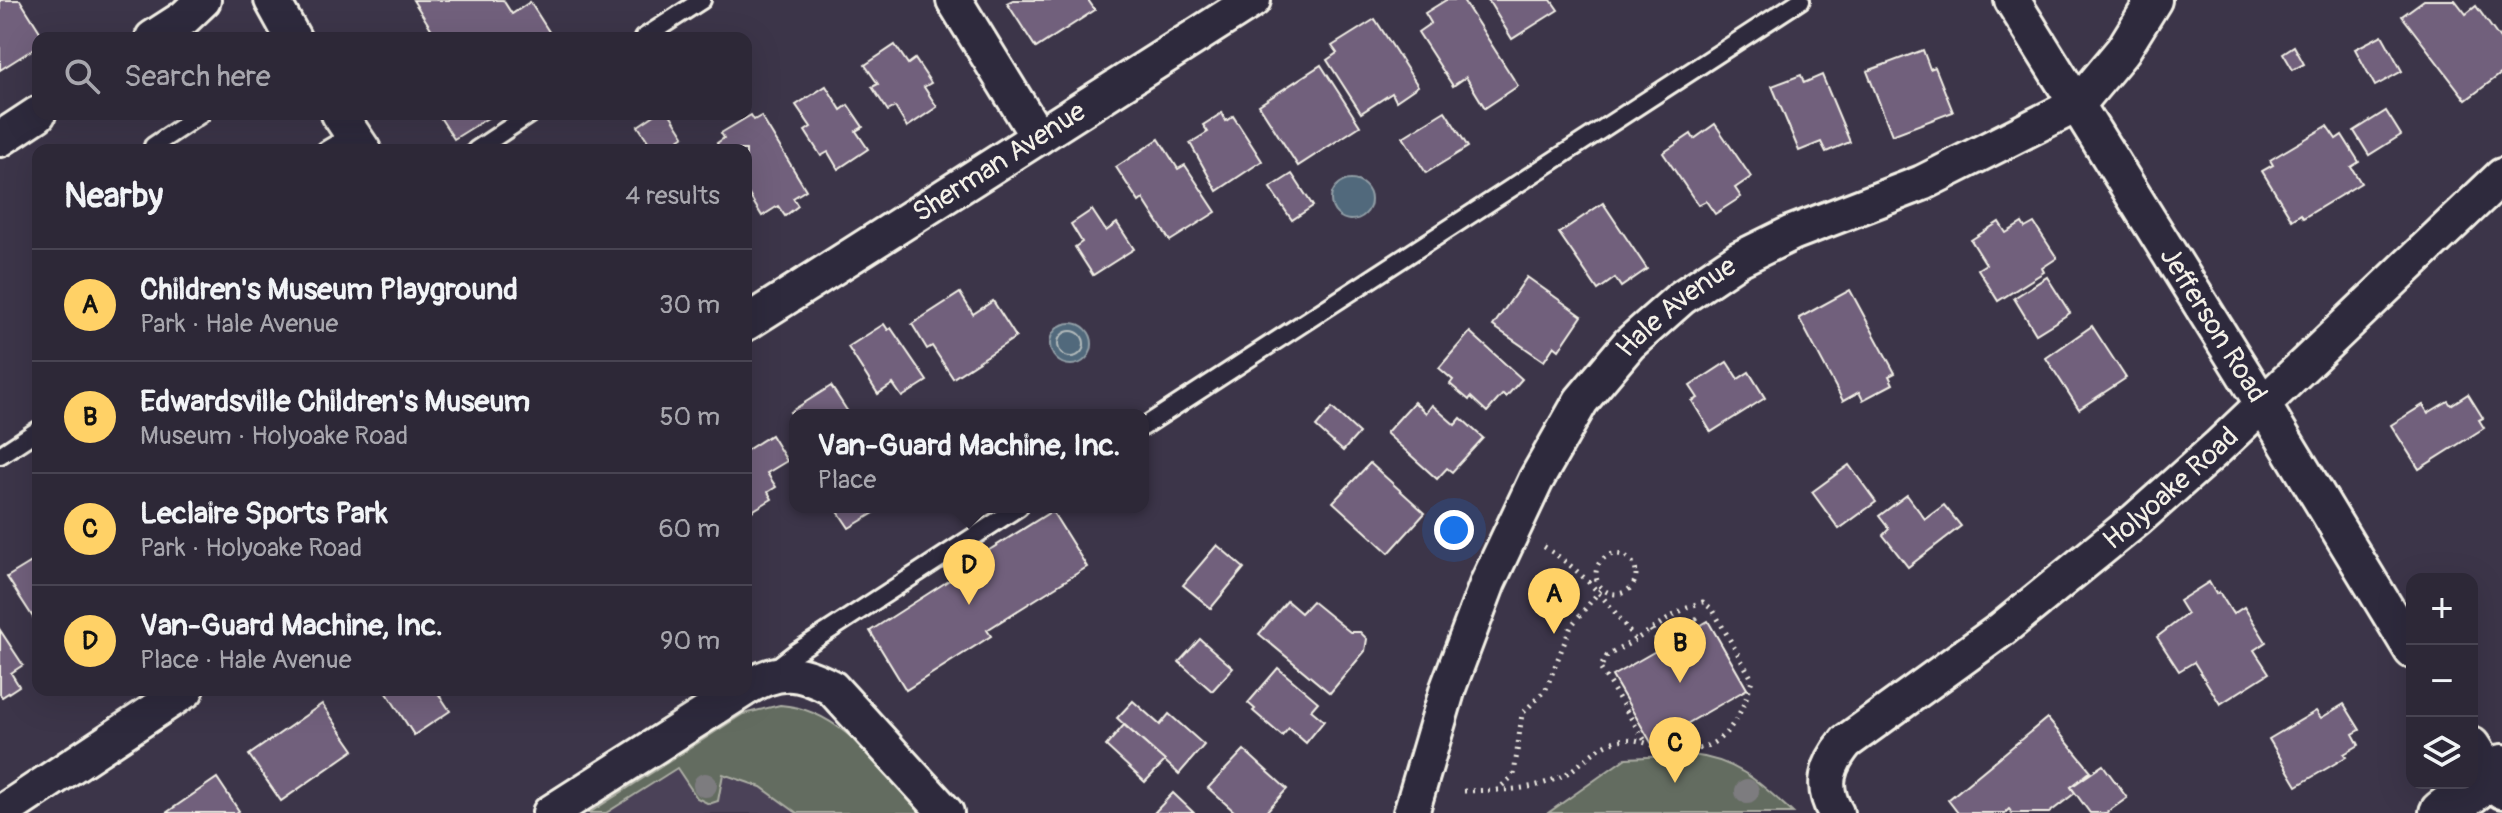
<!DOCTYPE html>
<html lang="en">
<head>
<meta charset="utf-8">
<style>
	body { margin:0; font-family:Pangolin,sans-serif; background:#393442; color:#f1f3f6 }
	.controls { position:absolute; right:24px; bottom:24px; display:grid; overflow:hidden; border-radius:16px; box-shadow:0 8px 32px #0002 }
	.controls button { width:72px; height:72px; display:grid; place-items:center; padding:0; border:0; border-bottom:2px solid #484452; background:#2d2837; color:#f1f3f6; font:40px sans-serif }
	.you { position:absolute; left:1454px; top:530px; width:28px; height:28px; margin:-20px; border:6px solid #fff; border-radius:50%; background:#1a73e8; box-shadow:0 0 0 12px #1a73e833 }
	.badge { display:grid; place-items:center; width:52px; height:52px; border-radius:50%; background:#ffd166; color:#111; font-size:26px; font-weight:700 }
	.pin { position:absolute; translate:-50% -66px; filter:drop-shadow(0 2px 4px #0008) }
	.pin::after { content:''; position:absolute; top:42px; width:28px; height:24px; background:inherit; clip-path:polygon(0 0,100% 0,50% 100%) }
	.popup { position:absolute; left:789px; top:409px; width:360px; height:104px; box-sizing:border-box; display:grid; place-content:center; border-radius:16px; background:#2d2837; filter:drop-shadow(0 2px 6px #0005); font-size:26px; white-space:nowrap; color:#a7a6ad }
	.popup b { font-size:30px; color:#f1f3f6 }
	.popup::after { content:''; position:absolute; left:50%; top:100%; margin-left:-16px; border:16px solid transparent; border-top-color:#2d2837 }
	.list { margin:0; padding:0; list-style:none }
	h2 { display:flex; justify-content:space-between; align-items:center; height:104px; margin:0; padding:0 32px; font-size:34px }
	h2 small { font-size:26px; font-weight:400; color:#a7a6ad }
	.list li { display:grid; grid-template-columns:52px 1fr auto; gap:24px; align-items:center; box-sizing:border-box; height:112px; padding:0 32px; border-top:2px solid #484452 }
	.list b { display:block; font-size:30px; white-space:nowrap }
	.list p { margin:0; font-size:26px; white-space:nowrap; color:#a7a6ad }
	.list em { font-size:26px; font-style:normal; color:#a7a6ad }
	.icon { flex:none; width:44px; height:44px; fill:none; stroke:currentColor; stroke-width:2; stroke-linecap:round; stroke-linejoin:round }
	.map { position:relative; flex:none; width:2502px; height:813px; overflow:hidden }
	.search { position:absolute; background:#2d2837; box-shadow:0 8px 32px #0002; left:32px; top:32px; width:720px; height:88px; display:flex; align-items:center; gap:20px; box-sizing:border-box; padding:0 28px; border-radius:16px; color:#a7a6ad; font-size:30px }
	.panel { position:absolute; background:#2d2837; box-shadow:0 8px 32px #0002; left:32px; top:144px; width:720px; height:552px; border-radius:16px }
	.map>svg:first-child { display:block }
</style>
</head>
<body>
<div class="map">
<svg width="2502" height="813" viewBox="0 0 2502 813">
	<rect width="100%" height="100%" fill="#3c3549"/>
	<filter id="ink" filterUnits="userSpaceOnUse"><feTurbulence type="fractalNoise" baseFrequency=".0125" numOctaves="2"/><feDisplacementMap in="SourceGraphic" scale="16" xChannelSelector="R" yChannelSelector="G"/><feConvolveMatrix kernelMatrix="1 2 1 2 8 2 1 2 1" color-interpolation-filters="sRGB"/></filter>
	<g filter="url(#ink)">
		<path fill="#4c4258" d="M780,705L817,714L842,729L921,813H589L743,714Z"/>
		<g fill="#636c60" stroke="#acaea4" stroke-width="2">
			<path d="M780,705C843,709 882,771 921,813H797L761,787L723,774L718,801L709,804L697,798L677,768L606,813H589L743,714Z"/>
			<path d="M1692,755C1738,760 1761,784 1793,813H1548L1626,758Z"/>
		</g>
		<g fill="#51697b" stroke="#929fa7" stroke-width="2">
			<circle cx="1351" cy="200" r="20"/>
			<circle cx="1071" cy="344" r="21"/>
		</g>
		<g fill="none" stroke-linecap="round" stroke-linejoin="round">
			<circle stroke="#b3bbbc" stroke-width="2" cx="1071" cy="344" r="13"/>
		</g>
		<g fill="#71607b" stroke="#f4f1e8" stroke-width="2">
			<path d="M0,0H20L44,38H38V46L0,70Z"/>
			<path d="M413,0H503L512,14L530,2L553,38H437Z"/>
			<path d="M1013,0H1088L1095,10L1036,48L1007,3Z"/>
			<path d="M1446,0H1463L1518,86L1485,108L1466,77L1453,86L1418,32L1431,23L1425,13Z"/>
			<path d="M1488,0H1551L1558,10L1512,39Z"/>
			<path d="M2424,0H2455L2466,14L2476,6L2502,42V73L2466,100L2402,16Z"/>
			<path d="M1375,19L1418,86L1396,101L1392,93L1361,113L1327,60L1337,53L1332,46Z"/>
			<path d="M2382,35L2402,71L2375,86L2355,49Z"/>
			<path d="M895,45L908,64L915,59L931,83L924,87L937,107L907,127L895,107L888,111L872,87L878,84L865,65Z"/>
			<path d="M2294,46L2304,64L2293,70L2283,53Z"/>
			<path d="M1923,50L1930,69L1935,67L1953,112L1892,135L1867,71Z"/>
			<path d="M1321,65L1360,126L1298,166L1259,105Z"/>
			<path d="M1801,75L1804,83L1822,75L1850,142L1826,152L1821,142L1799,151L1772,86Z"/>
			<path d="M826,86L841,110L848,105L863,127L856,131L868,149L838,169L828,152L821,156L805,131L811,127L796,105Z"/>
			<path d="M1445,111L1468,147L1426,173L1403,137Z"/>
			<path d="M2386,111L2401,135L2369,155L2354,131Z"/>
			<path d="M1222,113L1226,121L1233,116L1262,161L1217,191L1190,143L1208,132L1203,125Z"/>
			<path d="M438,114H494L454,139Z"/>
			<path d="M656,114H670L684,136L663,150H654L638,126Z"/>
			<path d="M751,115L754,120L761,116L806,190L793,198L798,206L785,216L778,206L762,216L746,190V150H721L717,143L724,138L721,133Z"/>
			<path d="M1715,124L1751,177L1735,188L1741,197L1715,214L1706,201L1698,205L1663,153L1691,134L1694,139Z"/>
			<path d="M2327,126L2336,139L2342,135L2359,162L2351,167L2361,183L2303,218L2301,214L2292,220L2262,171L2273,165L2270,160Z"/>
			<path d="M1159,139L1178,169L1185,165L1216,212L1170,241L1143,199L1139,202L1116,167Z"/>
			<path d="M1292,174L1313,206L1292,220L1270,188Z"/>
			<path d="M1603,203L1647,269L1621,287L1615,278L1598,290L1559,233Z"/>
			<path d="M1092,210L1106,231L1117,223L1134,249L1093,275L1075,247L1082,242L1071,224Z"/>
			<path d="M1999,222L2006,233L2022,223L2025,228L2034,223L2057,258L2042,268L2044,272L1998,301L1978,269L1986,264L1971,240Z"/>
			<path d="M1527,277L1582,316L1559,350L1554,346L1544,361L1493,326Z"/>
			<path d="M2047,277L2070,313L2036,334L2014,298Z"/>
			<path d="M1850,290L1895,373L1889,376L1893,384L1863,400L1859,392L1843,401L1799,318Z"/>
			<path d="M960,293L973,314L993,301L1016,337L953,378L932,346L927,349L912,324Z"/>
			<path d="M884,324L888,330L891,328L927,381L902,397L893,384L878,394L848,347Z"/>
			<path d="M2092,326L2126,378L2079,409L2046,358Z"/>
			<path d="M1470,332L1522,379L1506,397L1503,394L1487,412L1471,397L1469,400L1450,384L1453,380L1439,368Z"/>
			<path d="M1727,362L1738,379L1749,372L1765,398L1711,432L1692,401L1698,398L1690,386Z"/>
			<path d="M831,386L850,415H795V419L790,412Z"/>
			<path d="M2468,394L2483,418L2479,420L2484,428L2419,469L2391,425L2423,405L2428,413L2448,401L2451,405Z"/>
			<path d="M1414,402L1426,413L1432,405L1455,425L1461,418L1483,438L1452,472L1447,468L1437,479L1386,433Z"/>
			<path d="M1332,408L1359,433L1343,451L1316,427Z"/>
			<path d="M771,435L787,461L767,473L776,487L768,492L772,499L752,511L746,505V448L747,450Z"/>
			<path d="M1370,463L1425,513L1389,553L1333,502Z"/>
			<path d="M1849,465L1876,502L1839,529L1812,492Z"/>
			<path d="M1907,495L1925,519L1944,505L1961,526L1908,567L1883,535L1889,529L1879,516Z"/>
			<path d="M835,507H870L874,513L849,528Z"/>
			<path d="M1052,511L1087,567L987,630L991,636L906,690L870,631L951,579L949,575Z"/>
			<path d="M1217,545L1244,568L1211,608L1183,585Z"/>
			<path d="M38,558V625L7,577Z"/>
			<path d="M2209,582L2216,594L2219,592L2233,614L2244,607L2266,642L2254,650L2269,673L2220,704L2194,662L2179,671L2157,637L2187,614L2179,601Z"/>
			<path d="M1287,601L1301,613L1312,601L1350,632H1360L1367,639L1365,651L1330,693L1259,634Z"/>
			<path d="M1708,621L1747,689L1652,744L1612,676Z"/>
			<path d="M0,630L23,665L11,673L19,686L2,697L0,694Z"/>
			<path d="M1200,639L1233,668L1212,691L1179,662Z"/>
			<path d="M1278,668L1318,702L1311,710L1324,721L1306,743L1289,728L1282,736L1253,711L1255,709L1248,703Z"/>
			<path d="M385,690H436L450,711L414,735Z"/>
			<path d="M1133,701L1160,725L1169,714L1204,745L1179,774L1117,718Z"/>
			<path d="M322,704L354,750L281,801L249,755Z"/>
			<path d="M2344,704L2360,730L2353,734L2359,745L2344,754L2346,757L2297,786L2269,739L2316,711L2321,718Z"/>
			<path d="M2047,718L2091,771L2071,787L2075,793L2049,813H2012L2009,809L2005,813H1958L1948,800Z"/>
			<path d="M1124,725L1165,761L1145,782L1106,746Z"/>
			<path d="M1244,750L1287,789L1265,813H1236L1208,788Z"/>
			<path d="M2103,765L2127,798L2106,813H2090L2071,787Z"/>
			<path d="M217,778L239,811L236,813H166Z"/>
			<path d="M1173,793L1194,813H1154Z"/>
		</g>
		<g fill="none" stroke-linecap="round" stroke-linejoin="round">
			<defs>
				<g id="service">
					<path d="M643,38L702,0"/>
					<path d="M152,150L153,146L201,114"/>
					<path d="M326,150L353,134"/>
					<path d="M476,150L530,114"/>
					<path d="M1143,427L1801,0"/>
					<path d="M0,455L38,430"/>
					<path d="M774,669L796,652L1019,507"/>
				</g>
				<g id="minor">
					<path d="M272,0L293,38"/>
					<path d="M954,0L1038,137"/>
					<path id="s1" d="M2012,0L2262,403L2412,651"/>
					<path d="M153,38L184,18L203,0"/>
					<path d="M339,114L363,150"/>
					<path d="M0,139L38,114"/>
					<path id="s2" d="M746,323L1253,0"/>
					<path d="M746,688C779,668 798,670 832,688L946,813"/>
					<path d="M2472,745L2502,791"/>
					<path d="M1,813L186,690"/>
					<path d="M550,813L743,690"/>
					<path id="s3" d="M1411,813L1448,688L1488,582L1536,480L1581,401L1629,344L1681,298L1739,259L1792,233L1922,183L2078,104L2123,50L2154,0"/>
					<path id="s4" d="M1836,813C1820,786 1827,765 1846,742L2002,629L2136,520L2218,447L2502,176"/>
				</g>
				<path id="secondary" d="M2442,813L2502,767"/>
			</defs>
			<use href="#service" stroke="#f4f1e8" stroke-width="22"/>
			<use href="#minor" stroke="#f4f1e8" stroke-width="40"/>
			<use href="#secondary" stroke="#f4f1e8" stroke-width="50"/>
			<g stroke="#f4f1e8" stroke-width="5" stroke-dasharray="2 6" stroke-linecap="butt">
				<circle cx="1616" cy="574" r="20"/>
				<path d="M1651,630L1661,646"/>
				<path d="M1635,640L1607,656L1600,668L1647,744"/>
				<path d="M1661,646L1699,624L1696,619L1670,636L1663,623"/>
				<path d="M1497,790C1521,790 1548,785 1569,772C1584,762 1596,747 1615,741C1635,735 1648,746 1668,749C1719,759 1741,721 1752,679L1713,610L1703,602L1687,607L1635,640C1610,603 1582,570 1543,546"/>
				<path d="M1464,791L1497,790L1514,775L1522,714L1546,689L1571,626L1602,588"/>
			</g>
			<use href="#service" stroke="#2f2a3d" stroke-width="16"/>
			<use href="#minor" stroke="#2f2a3d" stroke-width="34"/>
			<use href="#secondary" stroke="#2f2a3d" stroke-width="44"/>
		</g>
		<g fill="#7d7b7f">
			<circle cx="705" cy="785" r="12"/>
			<circle cx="1747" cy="791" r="12"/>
		</g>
	</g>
	<g text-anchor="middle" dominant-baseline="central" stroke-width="6" stroke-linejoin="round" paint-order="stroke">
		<g font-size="28" fill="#f4f1e8" stroke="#2f2a3d">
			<text stroke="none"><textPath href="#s2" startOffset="300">Sherman Avenue</textPath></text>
			<text stroke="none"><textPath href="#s3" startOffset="582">Hale Avenue</textPath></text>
			<text stroke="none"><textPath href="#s1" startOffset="382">Jefferson Road</textPath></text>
			<text stroke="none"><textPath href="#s4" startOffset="490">Holyoake Road</textPath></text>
		</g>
	</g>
</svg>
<div class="controls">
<button>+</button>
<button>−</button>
<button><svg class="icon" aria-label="layers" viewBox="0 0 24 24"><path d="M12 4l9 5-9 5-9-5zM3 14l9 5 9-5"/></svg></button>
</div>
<div class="you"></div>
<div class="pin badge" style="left:1554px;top:634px">A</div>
<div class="pin badge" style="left:1680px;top:683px">B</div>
<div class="pin badge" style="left:1675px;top:783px">C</div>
<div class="pin badge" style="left:969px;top:605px">D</div>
<div class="popup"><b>Van-Guard Machine, Inc.</b>Place</div>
<div class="search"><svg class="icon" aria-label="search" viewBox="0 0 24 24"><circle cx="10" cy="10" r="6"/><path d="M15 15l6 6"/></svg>Search here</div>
<section class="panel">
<h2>Nearby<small>4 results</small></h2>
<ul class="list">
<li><span class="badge">A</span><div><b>Children's Museum Playground</b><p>Park · Hale Avenue</p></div><em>30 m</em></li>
<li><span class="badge">B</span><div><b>Edwardsville Children's Museum</b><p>Museum · Holyoake Road</p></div><em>50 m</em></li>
<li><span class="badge">C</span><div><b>Leclaire Sports Park</b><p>Park · Holyoake Road</p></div><em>60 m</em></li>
<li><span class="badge">D</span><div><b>Van-Guard Machine, Inc.</b><p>Place · Hale Avenue</p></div><em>90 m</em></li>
</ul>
</section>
</div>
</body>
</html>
